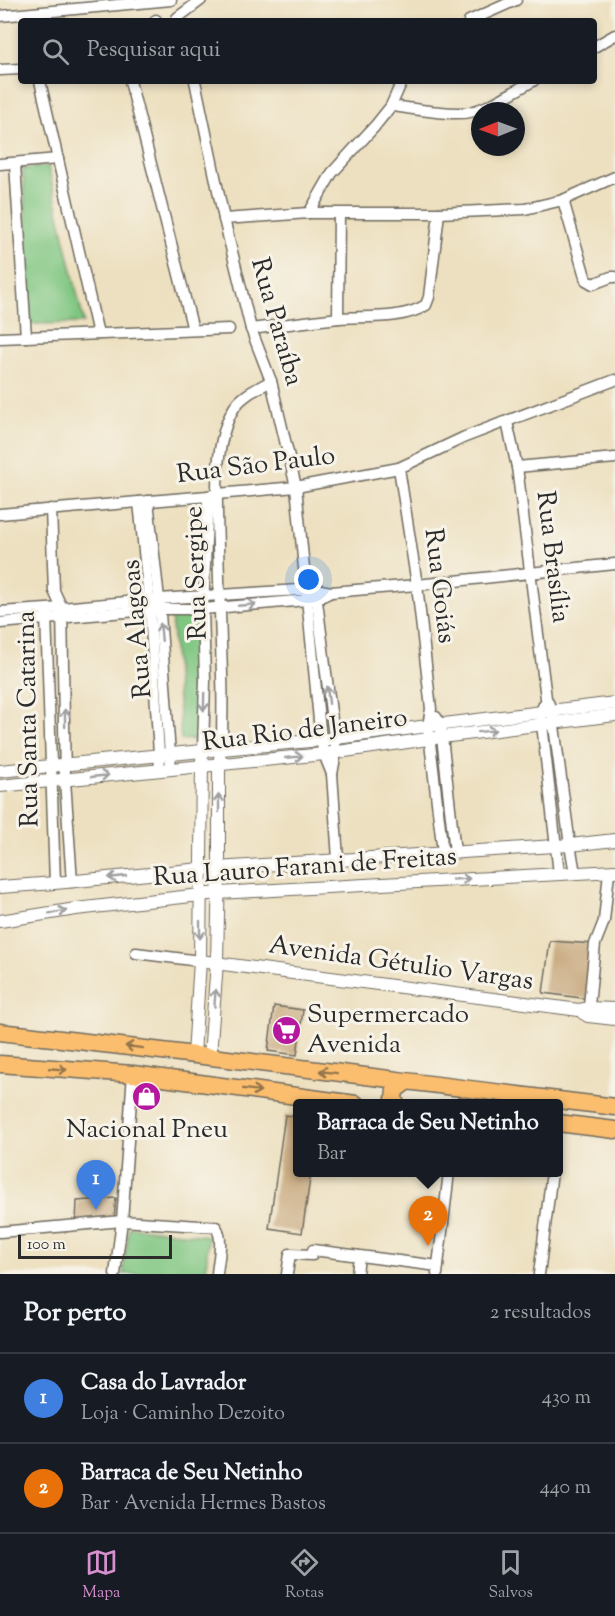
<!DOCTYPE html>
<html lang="pt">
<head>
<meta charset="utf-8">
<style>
	body { margin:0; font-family:"Sorts Mill Goudy",serif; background:#242831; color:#f1f3f6 }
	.compass { position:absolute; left:471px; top:102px; width:54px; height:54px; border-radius:50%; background:#171b24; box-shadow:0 3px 9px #0003; rotate:269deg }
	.scale { position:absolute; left:18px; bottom:15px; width:154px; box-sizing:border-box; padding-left:6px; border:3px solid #2b2b2b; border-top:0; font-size:16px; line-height:21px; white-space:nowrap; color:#2b2b2b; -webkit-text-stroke:4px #f7f3e8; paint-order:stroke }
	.you { position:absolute; left:309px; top:580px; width:21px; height:21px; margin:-15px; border:4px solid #fff; border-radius:50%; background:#1a73e8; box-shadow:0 0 0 9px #1a73e833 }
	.badge { display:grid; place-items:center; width:39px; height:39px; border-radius:50%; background:#d690ce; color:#fff; font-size:20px; font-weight:700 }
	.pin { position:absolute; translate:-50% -50px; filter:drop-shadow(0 2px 3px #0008) }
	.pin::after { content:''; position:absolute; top:32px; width:21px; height:18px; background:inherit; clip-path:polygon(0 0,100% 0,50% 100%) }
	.popup { position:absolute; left:293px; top:1099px; width:270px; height:78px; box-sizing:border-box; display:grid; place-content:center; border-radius:6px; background:#171b24; filter:drop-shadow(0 2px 4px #0005); font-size:20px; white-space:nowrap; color:#9ea1a6 }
	.popup b { font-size:22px; color:#f1f3f6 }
	.popup::after { content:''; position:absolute; left:50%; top:100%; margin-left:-12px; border:12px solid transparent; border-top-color:#171b24 }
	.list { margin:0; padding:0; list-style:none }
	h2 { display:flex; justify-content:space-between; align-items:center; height:78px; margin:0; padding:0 24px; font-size:26px }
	h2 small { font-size:20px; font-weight:400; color:#9ea1a6 }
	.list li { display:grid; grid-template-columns:39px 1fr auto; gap:18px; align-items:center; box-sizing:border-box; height:90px; padding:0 24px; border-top:2px solid #363941 }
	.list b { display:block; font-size:22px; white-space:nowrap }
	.list p { margin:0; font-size:20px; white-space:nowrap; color:#9ea1a6 }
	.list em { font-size:20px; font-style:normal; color:#9ea1a6 }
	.icon { flex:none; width:33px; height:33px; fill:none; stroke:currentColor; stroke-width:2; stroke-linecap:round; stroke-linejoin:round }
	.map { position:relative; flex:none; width:615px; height:1274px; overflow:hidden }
	.search { position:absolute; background:#171b24; box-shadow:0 3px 9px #0003; left:18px; right:18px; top:18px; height:66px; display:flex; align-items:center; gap:15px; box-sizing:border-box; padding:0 21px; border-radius:6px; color:#9ea1a6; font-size:22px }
	.sheet { height:258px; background:#171b24 }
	nav { display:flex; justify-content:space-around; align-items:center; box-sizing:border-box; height:84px; border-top:2px solid #363941; background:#171b24; font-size:16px; color:#9ea1a6 }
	nav a { display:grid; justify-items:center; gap:3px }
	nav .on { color:#d690ce }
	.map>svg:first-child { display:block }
</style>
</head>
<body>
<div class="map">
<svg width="615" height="1274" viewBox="0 0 615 1274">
	<rect width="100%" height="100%" fill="#f7f3e8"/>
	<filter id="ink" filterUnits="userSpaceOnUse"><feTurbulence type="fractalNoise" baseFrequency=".0167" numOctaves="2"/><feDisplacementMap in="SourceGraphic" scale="12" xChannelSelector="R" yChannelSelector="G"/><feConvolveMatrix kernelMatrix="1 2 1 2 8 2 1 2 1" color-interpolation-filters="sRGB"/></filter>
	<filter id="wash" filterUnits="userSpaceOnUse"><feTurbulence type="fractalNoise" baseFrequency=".008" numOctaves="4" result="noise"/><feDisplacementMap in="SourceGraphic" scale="24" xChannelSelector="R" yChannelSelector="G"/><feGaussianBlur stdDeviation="1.35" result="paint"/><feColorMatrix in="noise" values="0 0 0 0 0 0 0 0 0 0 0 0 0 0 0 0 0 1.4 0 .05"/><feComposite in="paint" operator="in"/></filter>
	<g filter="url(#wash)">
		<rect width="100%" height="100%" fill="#ede0c0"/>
		<g fill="#7fc681" stroke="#557856" stroke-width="1.5">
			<path d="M48,166L84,323L31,324L23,169Z"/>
			<path d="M197,611L200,739L181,740L171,612Z"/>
			<path d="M129,1227L208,1236L206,1274H123Z"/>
		</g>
		<g id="blocks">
			<g fill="#c8a97f">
				<path d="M550,941L595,944L589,999L543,993Z"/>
				<path d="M274,1006L303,1010L297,1055L268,1051Z"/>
				<path d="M138,1089H156L155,1102L138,1103Z"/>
				<path d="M285,1115L298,1117V1172H311L302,1233L269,1228Z"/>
				<path d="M116,1198L114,1219L76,1222L77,1201Z"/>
			</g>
		</g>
	</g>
	<g filter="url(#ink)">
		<use href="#blocks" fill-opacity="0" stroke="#6f6a5f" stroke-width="1.5"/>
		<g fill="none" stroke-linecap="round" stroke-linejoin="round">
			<defs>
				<g id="minor">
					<path d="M0,16L171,0"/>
					<path d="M177,18L201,0"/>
					<path d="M156,20V21"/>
					<path d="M469,21L516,0"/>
					<path d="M594,47L615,35"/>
					<path d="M0,70L21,69"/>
					<path d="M40,81L98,334"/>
					<path d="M130,81L193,330"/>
					<path d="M195,81L224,219L251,329L271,381L296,487L321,740L324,754L332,774"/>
					<path d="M391,106C411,108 451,116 470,112C490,108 514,91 533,81"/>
					<path d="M0,164L58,159"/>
					<path d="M15,164L26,337"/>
					<path d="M563,200L586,280L593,284L611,277H615"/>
					<path d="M309,213L332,173L375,126L391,106L402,81"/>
					<path d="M224,219L309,213H439L525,209L563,200L615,177"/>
					<path d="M338,318L339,214"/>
					<path d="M251,329C280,325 310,321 339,318C366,316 403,320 426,305L429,297L439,213"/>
					<path d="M0,338L229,329"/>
					<path d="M507,422L517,467L546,698L552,711L570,845L575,873"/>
					<path d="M517,467L615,458"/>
					<path d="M399,468L417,585L431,709L428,726L443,853"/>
					<path d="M148,501L159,599L171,769"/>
					<path d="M139,502L150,610L160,770"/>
					<path d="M51,509L54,591L62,608L65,780L72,882"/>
					<path d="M0,514L208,496L217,494L296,487L399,468L465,437L615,380"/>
					<path d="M316,593L336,752L332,774L338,859"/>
					<path d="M0,612L62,608L159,599L315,589L331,592L417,585L615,564"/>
					<path d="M46,614L55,883"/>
					<path d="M0,623L159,609H203L307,600L316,599L331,592"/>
					<path d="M544,704L541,712L542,724L559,874"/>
					<path d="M436,717L440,724L442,737L455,852"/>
					<path d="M222,749C222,724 223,700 222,675C221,632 219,590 218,547C217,506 212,444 234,408C242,395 259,388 271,381"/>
					<path d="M203,751L205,680L203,609L208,496"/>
					<path d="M136,953L200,961"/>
					<path d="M588,1016L595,944L604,921L609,872"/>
					<path d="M0,1232L122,1221L216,1227C224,1239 218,1260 217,1274"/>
					<path d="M115,1274L122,1221L133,1074"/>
					<path d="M287,1274L290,1254L312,1255L313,1250L438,1266"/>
					<path d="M357,1274L359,1256"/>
					<path d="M437,1274L449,1172"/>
					<path d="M539,1274L552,1172"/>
				</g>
				<g id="tertiary">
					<path d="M0,771L222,749L321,740L428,726L615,703"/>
					<path d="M0,786L324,754L442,737L615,715"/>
					<path d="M0,887L55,883L201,869L570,845L615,840"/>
					<path d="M0,921L76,909L218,893L615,871"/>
					<path d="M200,961L579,1010L588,1008L615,1009"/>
					<path d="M583,1013L588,1016L615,1019"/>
					<path d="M194,1055L200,961L202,759"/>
					<path d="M210,1056L217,962L219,868V765L220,758"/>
				</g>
				<g id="primary">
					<path d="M0,1032C205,1055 410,1082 615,1107"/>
					<path d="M0,1064L133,1074L356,1104"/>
					<path d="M396,1104L394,1099L395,1090L406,1082"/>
					<path d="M558,1123L615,1130"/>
				</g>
			</defs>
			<use href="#minor" stroke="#6f6a5f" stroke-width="13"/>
			<use href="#tertiary" stroke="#6f6a5f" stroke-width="14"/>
			<use href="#primary" stroke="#6f6a5f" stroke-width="19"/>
			<use href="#minor" stroke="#fff" stroke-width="10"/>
			<use href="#tertiary" stroke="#fff" stroke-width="12"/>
			<use href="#primary" stroke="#fbbe6e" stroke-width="16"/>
		</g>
		<defs><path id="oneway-shaft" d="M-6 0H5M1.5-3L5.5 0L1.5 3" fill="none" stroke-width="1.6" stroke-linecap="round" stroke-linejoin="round" transform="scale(1.5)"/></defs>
		<g stroke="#a0a0a0">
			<use href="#oneway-shaft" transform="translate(247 605) rotate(-5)"/>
			<use href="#oneway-shaft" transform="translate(161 632) rotate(-95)"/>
			<use href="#oneway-shaft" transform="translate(328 695) rotate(-97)"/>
			<use href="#oneway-shaft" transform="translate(204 702) rotate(91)"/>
			<use href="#oneway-shaft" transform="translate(65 718) rotate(-91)"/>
			<use href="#oneway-shaft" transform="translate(487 731) rotate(-7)"/>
			<use href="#oneway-shaft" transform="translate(294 757) rotate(-6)"/>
			<use href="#oneway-shaft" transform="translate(100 776) rotate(-6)"/>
			<use href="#oneway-shaft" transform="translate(219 803) rotate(-90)"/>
			<use href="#oneway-shaft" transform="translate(117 877) rotate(174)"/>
			<use href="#oneway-shaft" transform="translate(461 879) rotate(-3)"/>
			<use href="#oneway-shaft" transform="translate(58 912) rotate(-9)"/>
			<use href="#oneway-shaft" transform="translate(200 930) rotate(90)"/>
			<use href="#oneway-shaft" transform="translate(215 998) rotate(-86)"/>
		</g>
		<g stroke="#93744c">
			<use href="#oneway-shaft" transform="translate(134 1047) rotate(-173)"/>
			<use href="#oneway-shaft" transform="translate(58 1069) rotate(5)"/>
			<use href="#oneway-shaft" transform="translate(328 1072) rotate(-173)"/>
			<use href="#oneway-shaft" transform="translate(252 1090) rotate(7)"/>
		</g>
	</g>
	<defs>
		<symbol id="supermarket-disc" viewBox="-11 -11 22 22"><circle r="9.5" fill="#b5179e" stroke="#f7f3e8"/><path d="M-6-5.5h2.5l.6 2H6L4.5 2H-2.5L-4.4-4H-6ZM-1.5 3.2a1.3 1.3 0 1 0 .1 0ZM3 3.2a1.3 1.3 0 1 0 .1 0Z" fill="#fff"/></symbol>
		<symbol id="shop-disc" viewBox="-11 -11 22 22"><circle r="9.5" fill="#b5179e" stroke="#f7f3e8"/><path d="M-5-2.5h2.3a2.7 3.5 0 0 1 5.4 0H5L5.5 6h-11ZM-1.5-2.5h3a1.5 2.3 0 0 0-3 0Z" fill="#fff"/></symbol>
	</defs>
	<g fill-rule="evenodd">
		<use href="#supermarket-disc" x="270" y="1014" width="33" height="33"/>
		<use href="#shop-disc" x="130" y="1080" width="33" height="33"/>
	</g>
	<g text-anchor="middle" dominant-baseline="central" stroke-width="6" stroke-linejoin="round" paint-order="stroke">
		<g font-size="26" fill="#2b2b2b" stroke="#f7f3e8">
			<text transform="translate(276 322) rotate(74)">Rua Paraíba</text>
			<text transform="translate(256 466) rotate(-7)">Rua São Paulo</text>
			<text transform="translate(552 557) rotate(83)">Rua Brasília</text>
			<text transform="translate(197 573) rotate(-92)">Rua Sergipe</text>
			<text transform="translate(439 586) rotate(83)">Rua Goiás</text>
			<text transform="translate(138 629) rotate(-95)">Rua Alagoas</text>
			<text transform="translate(29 719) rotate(-91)">Rua Santa Catarina</text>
			<text transform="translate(305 731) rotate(-7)">Rua Rio de Janeiro</text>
			<text transform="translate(305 868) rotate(-4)">Rua Lauro Farani de Freitas</text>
			<text transform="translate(401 964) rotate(8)">Avenida Gétulio Vargas</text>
		</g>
		<g font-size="26" fill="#2b2b2b" stroke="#f7f3e8" text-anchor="start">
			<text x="307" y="1015">Supermercado<tspan x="307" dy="30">Avenida</tspan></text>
			<text x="147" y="1130" text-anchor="middle">Nacional Pneu</text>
		</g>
	</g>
</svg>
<svg class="compass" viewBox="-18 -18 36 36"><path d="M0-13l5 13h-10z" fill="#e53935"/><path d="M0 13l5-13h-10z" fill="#9ea1a6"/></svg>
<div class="scale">100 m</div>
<div class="you"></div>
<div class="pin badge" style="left:96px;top:1210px;background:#3f7fe0">1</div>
<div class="pin badge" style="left:428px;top:1246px;background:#e8710a">2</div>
<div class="popup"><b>Barraca de Seu Netinho</b>Bar</div>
<div class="search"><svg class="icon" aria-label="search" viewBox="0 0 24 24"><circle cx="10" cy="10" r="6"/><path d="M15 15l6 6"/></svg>Pesquisar aqui</div>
</div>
<section class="sheet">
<h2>Por perto<small>2 resultados</small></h2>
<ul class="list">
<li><span class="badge" style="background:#3f7fe0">1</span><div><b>Casa do Lavrador</b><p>Loja · Caminho Dezoito</p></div><em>430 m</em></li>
<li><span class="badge" style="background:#e8710a">2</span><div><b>Barraca de Seu Netinho</b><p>Bar · Avenida Hermes Bastos</p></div><em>440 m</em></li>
</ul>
</section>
<nav>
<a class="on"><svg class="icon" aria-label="map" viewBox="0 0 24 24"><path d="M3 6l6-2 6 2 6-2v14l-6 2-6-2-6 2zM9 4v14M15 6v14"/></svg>Mapa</a>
<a><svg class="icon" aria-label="directions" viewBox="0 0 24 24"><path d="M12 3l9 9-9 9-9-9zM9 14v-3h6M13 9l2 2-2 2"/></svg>Rotas</a>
<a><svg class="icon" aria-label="saved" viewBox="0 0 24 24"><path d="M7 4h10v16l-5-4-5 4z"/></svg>Salvos</a>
</nav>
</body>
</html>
